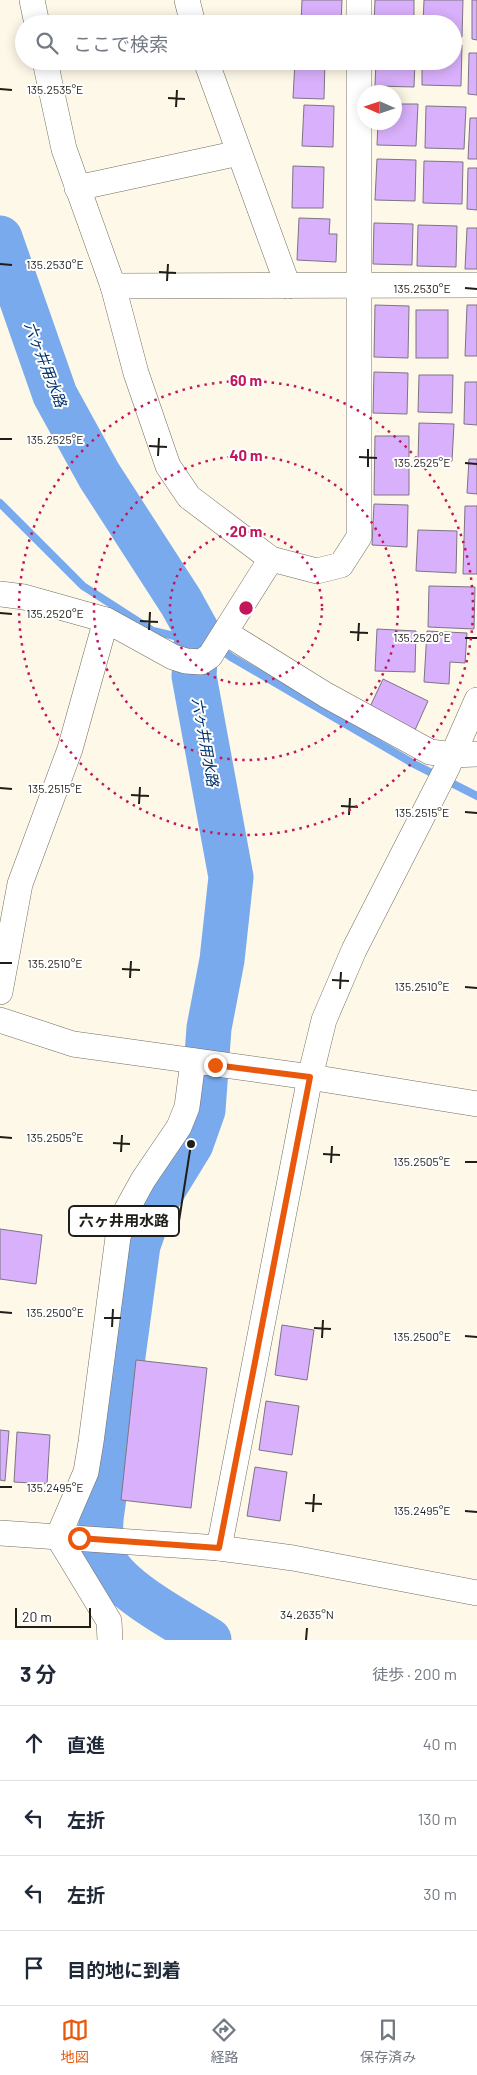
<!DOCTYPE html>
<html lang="ja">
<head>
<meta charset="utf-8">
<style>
	body { margin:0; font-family:Barlow,"Noto Sans JP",sans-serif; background:#f6f6f7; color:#1f2937 }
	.compass { position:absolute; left:357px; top:85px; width:45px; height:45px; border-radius:50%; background:#fff; box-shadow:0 2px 12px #0003; rotate:273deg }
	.scale { position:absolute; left:15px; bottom:12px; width:76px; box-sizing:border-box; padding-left:5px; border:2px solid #201e18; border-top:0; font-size:14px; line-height:18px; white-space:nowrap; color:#201e18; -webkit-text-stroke:4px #fff; paint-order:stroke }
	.stop { position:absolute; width:15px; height:15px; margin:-11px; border:4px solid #ea580c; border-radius:50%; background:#fff }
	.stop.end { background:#ea580c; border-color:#fff; box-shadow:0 1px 5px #0008 }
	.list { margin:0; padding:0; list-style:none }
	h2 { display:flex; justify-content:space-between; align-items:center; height:65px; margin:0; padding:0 20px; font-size:21px }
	h2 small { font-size:16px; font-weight:400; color:#747a83 }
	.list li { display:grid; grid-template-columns:32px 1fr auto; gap:15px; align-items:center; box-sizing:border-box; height:75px; padding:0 20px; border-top:1px solid #e0e1e3 }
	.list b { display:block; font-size:19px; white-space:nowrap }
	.list em { font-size:16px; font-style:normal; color:#747a83 }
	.icon { flex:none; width:28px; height:28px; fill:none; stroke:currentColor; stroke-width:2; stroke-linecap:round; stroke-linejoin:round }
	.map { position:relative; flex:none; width:477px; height:1640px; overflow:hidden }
	.search { position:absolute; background:#fff; box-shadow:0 2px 12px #0003; left:15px; right:15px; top:15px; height:55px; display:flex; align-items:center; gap:12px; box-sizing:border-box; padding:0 18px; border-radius:28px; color:#747a83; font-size:19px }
	.sheet { height:365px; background:#fff }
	nav { display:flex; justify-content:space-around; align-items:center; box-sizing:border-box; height:70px; border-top:1px solid #e0e1e3; background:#fff; font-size:14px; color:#747a83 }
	nav a { display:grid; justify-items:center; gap:2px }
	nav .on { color:#ea580c }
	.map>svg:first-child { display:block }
</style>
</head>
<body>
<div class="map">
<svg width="477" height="1640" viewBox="0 0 477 1640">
	<rect width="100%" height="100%" fill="#fdf8e7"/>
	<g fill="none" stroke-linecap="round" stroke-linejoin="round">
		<g stroke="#79aaed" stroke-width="8">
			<path d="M0,503L83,586L153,631L196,641"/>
			<path d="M197,631L231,657L414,764L477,796"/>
		</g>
		<path stroke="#79aaed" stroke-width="45" d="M0,238L55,395L99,475L181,602L197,631L194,676L231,877L222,960L209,1028L203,1110L191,1144L150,1211L138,1245L101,1519C101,1530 98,1544 102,1554C113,1588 179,1621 209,1640"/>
	</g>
	<g fill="#d9b0fb" stroke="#7c7583">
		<path d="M302,0H342L341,24H301Z"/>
		<path d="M375,0H414V24H374Z"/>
		<path d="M424,0H463L462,37L453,36V24H423Z"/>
		<path d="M472,0H477V40L472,39Z"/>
		<path d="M453,44L462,45L461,86L422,85V61H453Z"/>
		<path d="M469,53H477V95L468,94Z"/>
		<path d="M295,61H325L324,99L293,98Z"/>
		<path d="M376,61H415L414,87L375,86Z"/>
		<path d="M394,104H418L416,146L377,145L378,122H394Z"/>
		<path d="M304,105L334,106L333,147L302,146Z"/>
		<path d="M426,106L466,107L464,149L425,148Z"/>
		<path d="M470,118H477V159H468Z"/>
		<path d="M377,159L416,160L415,201L375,200Z"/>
		<path d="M424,161L463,162L462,204L423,203Z"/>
		<path d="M293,166L324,167L323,208H292Z"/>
		<path d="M468,168H477V210L467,209Z"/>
		<path d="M299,218L330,219L329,234H337L336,262L297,260Z"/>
		<path d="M374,223L413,224L412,265L373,264Z"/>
		<path d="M418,225L457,226L456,267L417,266Z"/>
		<path d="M467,228H477V269H465Z"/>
		<path d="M375,305L409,306L408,358L374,357Z"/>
		<path d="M467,305H477V356H465Z"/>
		<rect x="416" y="310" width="32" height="48"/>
		<path d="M374,372L408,373L407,414L373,413Z"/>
		<path d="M419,375H453L452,413L418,412Z"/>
		<path d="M465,382H477V425L464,424Z"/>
		<path d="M419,423L454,424L452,461L418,460Z"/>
		<path d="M375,436H409V495H374Z"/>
		<path d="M469,459H477V494L467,493Z"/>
		<path d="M374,504L408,505L407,547L372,545Z"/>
		<path d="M465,506H477V574H463Z"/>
		<path d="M418,530L457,531L456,573L416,571Z"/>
		<path d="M429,586L475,587L474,629L428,627Z"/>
		<path d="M377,629L416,631L415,672L375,671Z"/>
		<path d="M427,631L467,633L465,663L450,662L449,684L424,682Z"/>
		<path d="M383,679L428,701L415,730L369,709Z"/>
		<path d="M0,1229L42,1235L36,1284L0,1279Z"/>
		<path d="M282,1325L314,1330L307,1380L275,1375Z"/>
		<path d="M136,1360L207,1368L191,1508L121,1500Z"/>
		<path d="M266,1401L299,1406L292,1455L259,1450Z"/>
		<path d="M0,1430L9,1431L5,1481L0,1480Z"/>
		<path d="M17,1432L50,1435L47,1484L14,1482Z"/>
		<path d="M255,1467L287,1472L280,1521L247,1516Z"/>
	</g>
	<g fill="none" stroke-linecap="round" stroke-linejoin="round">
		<defs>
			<g id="minor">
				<path d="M32,0L37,24"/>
				<path d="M187,0L193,24"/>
				<path d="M359,24V0"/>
				<path d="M45,61L64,149L113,286L136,373L168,466L189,497L271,559L317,571L341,565L359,537V61"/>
				<path d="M206,61L288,286"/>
				<path d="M77,188L239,153"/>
				<path d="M113,286L477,285"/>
				<path d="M0,594L24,597L106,620L173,657L186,661L201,662L210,656L271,559"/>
				<path d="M226,633L326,695L430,752L453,755L477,754"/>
				<path d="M0,992L20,884L70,749L106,620"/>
				<path d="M0,1020L73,1044L310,1077L477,1104"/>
				<path d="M0,1533L219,1548L293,1558L477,1593"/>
				<path d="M58,1537L86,1472L91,1442L118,1237L126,1211L143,1180L179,1127L187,1107L193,1061"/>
				<path d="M58,1537L109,1621L110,1640"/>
				<path d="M219,1548L310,1077L324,1020L354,950L447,768L477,700"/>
			</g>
		</defs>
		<use href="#minor" stroke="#736e60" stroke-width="26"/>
		<use href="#minor" stroke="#fff" stroke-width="25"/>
	</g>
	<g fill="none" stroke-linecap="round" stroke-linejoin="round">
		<path stroke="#ea580c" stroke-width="6" d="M79,1538L219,1548L310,1077L215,1065"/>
	</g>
	<path fill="none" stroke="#201e18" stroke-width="2" d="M0,89L12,90M168,98L185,99M176,107L177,90M0,264L12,265M159,272L176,273M167,281L168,264M465,288L477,289M0,439H12M149,446L167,447M158,456L159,438M359,457L377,458M465,463L477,464M368,467V449M0,613L12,614M140,621L158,622M149,630L150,612M350,632L368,633M465,638H477M358,641L359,623M0,788L12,789M131,795L149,796M139,804L140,787M341,806L358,807M465,812L477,813M349,815L350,798M0,963H12M122,969L140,970M130,978L131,961M332,980L349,981M465,987L477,988M340,989L341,972M0,1137L12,1138M113,1143L130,1144M121,1152L122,1135M323,1154L340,1155M465,1162H477M331,1163L332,1146M0,1312L12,1313M104,1318H121M112,1327L113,1309M314,1328L331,1329M465,1336L477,1337M322,1338L323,1320M0,1487H12M305,1503L322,1504M465,1511L477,1512M313,1512L314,1494M306,1640L307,1628"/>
	<g fill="none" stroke="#c2185b" stroke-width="2.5" stroke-dasharray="2.5 5">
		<circle cx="246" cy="608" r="76"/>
		<circle cx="246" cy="608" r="152"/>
		<circle cx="246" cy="608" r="227"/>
	</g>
	<g text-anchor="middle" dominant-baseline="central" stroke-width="4" stroke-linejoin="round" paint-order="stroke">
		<g font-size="15" font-style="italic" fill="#00326c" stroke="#fff">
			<text transform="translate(46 364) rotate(69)">六ヶ井用水路</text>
			<text transform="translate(206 742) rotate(80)">六ヶ井用水路</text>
		</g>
	</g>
	<g font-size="12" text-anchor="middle" fill="#201e18" stroke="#fff" stroke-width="4" stroke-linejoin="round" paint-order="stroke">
		<text x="55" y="94">135.2535°E</text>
		<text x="55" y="269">135.2530°E</text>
		<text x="422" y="293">135.2530°E</text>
		<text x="55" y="444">135.2525°E</text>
		<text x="422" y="467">135.2525°E</text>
		<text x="55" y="618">135.2520°E</text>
		<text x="422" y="642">135.2520°E</text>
		<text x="55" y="793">135.2515°E</text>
		<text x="422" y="817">135.2515°E</text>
		<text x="55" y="968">135.2510°E</text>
		<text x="422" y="991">135.2510°E</text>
		<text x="55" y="1142">135.2505°E</text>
		<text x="422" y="1166">135.2505°E</text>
		<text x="55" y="1317">135.2500°E</text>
		<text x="422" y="1341">135.2500°E</text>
		<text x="55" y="1492">135.2495°E</text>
		<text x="422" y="1515">135.2495°E</text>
		<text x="307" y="1619">34.2635°N</text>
	</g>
	<circle cx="246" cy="608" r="8" fill="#c2185b" stroke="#fff" stroke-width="2.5"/>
	<g font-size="15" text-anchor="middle" font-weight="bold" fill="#c2185b" stroke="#fff" stroke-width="4" stroke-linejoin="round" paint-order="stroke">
		<text x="246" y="386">60 m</text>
		<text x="246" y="461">40 m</text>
		<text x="246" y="537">20 m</text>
	</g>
	<path fill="none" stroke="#201e18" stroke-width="2" d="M191 1144L179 1221"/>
	<circle fill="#201e18" stroke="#fff" stroke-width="2" cx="191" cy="1144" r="5"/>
	<rect fill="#fff" stroke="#201e18" stroke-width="2" x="69" y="1206" width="110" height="30" rx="5"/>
	<g font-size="15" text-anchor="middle" font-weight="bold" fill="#201e18">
		<text x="124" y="1226">六ヶ井用水路</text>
	</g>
</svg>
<svg class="compass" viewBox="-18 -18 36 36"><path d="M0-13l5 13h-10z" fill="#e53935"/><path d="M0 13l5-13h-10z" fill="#747a83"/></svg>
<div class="scale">20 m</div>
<div class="stop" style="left:79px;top:1538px"></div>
<div class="stop end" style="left:215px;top:1065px"></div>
<div class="search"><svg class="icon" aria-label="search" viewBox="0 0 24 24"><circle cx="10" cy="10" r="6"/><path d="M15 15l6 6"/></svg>ここで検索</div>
</div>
<section class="sheet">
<h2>3 分<small>徒歩 · 200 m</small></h2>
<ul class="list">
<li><svg class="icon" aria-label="ahead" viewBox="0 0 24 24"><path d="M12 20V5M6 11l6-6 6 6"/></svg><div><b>直進</b></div><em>40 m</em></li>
<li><svg class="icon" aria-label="left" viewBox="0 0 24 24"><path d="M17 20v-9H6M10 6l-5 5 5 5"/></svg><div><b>左折</b></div><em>130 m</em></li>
<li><svg class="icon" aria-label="left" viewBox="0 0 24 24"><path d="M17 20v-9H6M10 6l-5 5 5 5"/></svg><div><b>左折</b></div><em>30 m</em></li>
<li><svg class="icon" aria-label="arrive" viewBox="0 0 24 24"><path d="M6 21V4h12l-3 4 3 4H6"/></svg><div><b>目的地に到着</b></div></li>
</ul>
</section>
<nav>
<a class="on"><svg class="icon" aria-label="map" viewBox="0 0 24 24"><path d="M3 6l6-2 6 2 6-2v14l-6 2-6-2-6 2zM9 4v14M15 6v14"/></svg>地図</a>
<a><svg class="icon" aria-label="directions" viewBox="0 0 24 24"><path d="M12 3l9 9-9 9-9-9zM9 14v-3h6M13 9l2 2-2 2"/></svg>経路</a>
<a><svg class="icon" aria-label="saved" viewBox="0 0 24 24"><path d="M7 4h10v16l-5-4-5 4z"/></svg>保存済み</a>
</nav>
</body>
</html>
